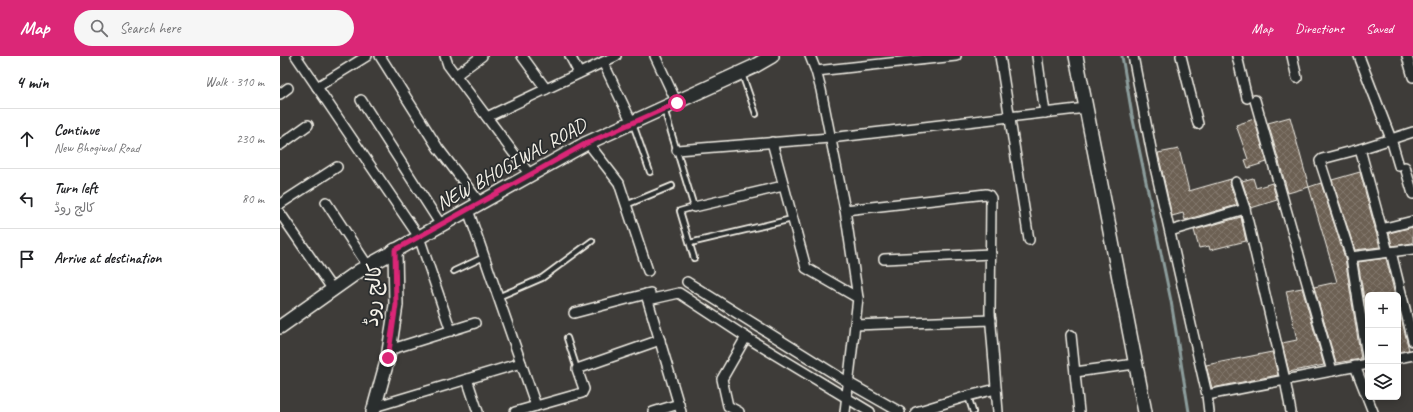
<!DOCTYPE html>
<html lang="en">
<head>
<meta charset="utf-8">
<style>
	body { margin:0; font-family:Caveat,"Playpen Sans Arabic",sans-serif; background:#f6f6f6; color:#202124 }
	.controls { position:absolute; right:12px; bottom:12px; display:grid; overflow:hidden; border-radius:6px; box-shadow:0 2px 10px #0003 }
	.controls button { width:36px; height:36px; display:grid; place-items:center; padding:0; border:0; border-bottom:1px solid #e0e0e0; background:#fff; color:#202124; font:20px sans-serif }
	.stop { position:absolute; width:12px; height:12px; margin:-9px; border:3px solid #db2777; border-radius:50%; background:#fff }
	.stop.end { background:#db2777; border-color:#fff; box-shadow:0 1px 4px #0008 }
	.list { margin:0; padding:0; list-style:none }
	h2 { display:flex; justify-content:space-between; align-items:center; height:52px; margin:0; padding:0 16px; font-size:17px }
	h2 small { font-size:13px; font-weight:400; color:#757577 }
	.list li { display:grid; grid-template-columns:26px 1fr auto; gap:12px; align-items:center; box-sizing:border-box; height:60px; padding:0 16px; border-top:1px solid #e0e0e0 }
	.list b { display:block; font-size:15px; white-space:nowrap }
	.list p { margin:0; font-size:13px; white-space:nowrap; color:#757577 }
	.list em { font-size:13px; font-style:normal; color:#757577 }
	.icon { flex:none; width:22px; height:22px; fill:none; stroke:currentColor; stroke-width:2; stroke-linecap:round; stroke-linejoin:round }
	.map { position:relative; flex:none; width:1133px; height:356px; overflow:hidden }
	header { display:flex; align-items:center; gap:24px; box-sizing:border-box; height:56px; padding:0 20px; background:#db2777; color:#fff }
	header strong { font-size:19px }
	nav { display:flex; gap:22px; margin-inline-start:auto; font-size:14px }
	.search { width:280px; height:36px; background:#f6f6f6; display:flex; align-items:center; gap:10px; box-sizing:border-box; padding:0 14px; border-radius:22px; color:#757577; font-size:15px }
	main { display:flex }
	aside { flex:1; background:#fff }
	.map>svg:first-child { display:block }
</style>
</head>
<body>
<header>
<strong>Map</strong>
<div class="search"><svg class="icon" aria-label="search" viewBox="0 0 24 24"><circle cx="10" cy="10" r="6"/><path d="M15 15l6 6"/></svg>Search here</div>
<nav><a>Map</a><a>Directions</a><a>Saved</a></nav>
</header>
<main>
<aside>
<h2>4 min<small>Walk · 310 m</small></h2>
<ul class="list">
<li><svg class="icon" aria-label="ahead" viewBox="0 0 24 24"><path d="M12 20V5M6 11l6-6 6 6"/></svg><div><b>Continue</b><p>New Bhogiwal Road</p></div><em>230 m</em></li>
<li><svg class="icon" aria-label="left" viewBox="0 0 24 24"><path d="M17 20v-9H6M10 6l-5 5 5 5"/></svg><div><b>Turn left</b><p>کالج روڈ</p></div><em>80 m</em></li>
<li><svg class="icon" aria-label="arrive" viewBox="0 0 24 24"><path d="M6 21V4h12l-3 4 3 4H6"/></svg><div><b>Arrive at destination</b></div></li>
</ul>
</aside>
<div class="map">
<svg width="1133" height="356" viewBox="0 0 1133 356">
	<defs>
		<pattern id="building-cross-hatch" width="8" height="8" patternUnits="userSpaceOnUse"><rect width="8" height="8" fill="#6c6053"/><path d="M0 0l8 8M0 8l8-8" fill="none" stroke="#82776c"/></pattern>
	</defs>
	<rect width="100%" height="100%" fill="#3e3c39"/>
	<filter id="ink" filterUnits="userSpaceOnUse"><feTurbulence type="fractalNoise" baseFrequency=".025" numOctaves="2"/><feDisplacementMap in="SourceGraphic" scale="8" xChannelSelector="R" yChannelSelector="G"/><feConvolveMatrix kernelMatrix="1 2 1 2 8 2 1 2 1" color-interpolation-filters="sRGB"/></filter>
	<g filter="url(#ink)">
		<g fill="none" stroke-linecap="round" stroke-linejoin="round">
			<path stroke="#8c9d9c" stroke-width="3" d="M842,0L852,59L891,245L909,356"/>
		</g>
		<g fill="url(#building-cross-hatch)" stroke="#f4f1e8">
			<path d="M1010,61L1029,131L1008,137L988,67Z"/>
			<path d="M974,63L987,106L968,112L965,104L968,103L956,69Z"/>
			<path d="M899,93L909,135L951,123L950,128L957,149L905,164L903,157L892,160L878,97Z"/>
			<path d="M1080,116L1100,191L1075,194L1052,124Z"/>
			<path d="M973,122L976,132L992,127L997,144L971,152L962,125Z"/>
			<path d="M1041,127L1065,202L1081,303L1056,307L1034,231L1057,226L1029,131Z"/>
			<path d="M961,161L966,185L930,194L929,190L919,192L914,174Z"/>
			<path d="M1133,171V187L1112,190L1109,177Z"/>
			<path d="M1106,202L1115,239H1088V255H1086L1078,206Z"/>
			<path d="M1022,232L1044,309L1009,316L1002,287L1017,284L1006,235Z"/>
			<path d="M1118,257H1120L1129,294L1118,296Z"/>
			<path d="M992,296L998,319L932,332L926,309Z"/>
		</g>
		<g fill="none" stroke-linecap="round" stroke-linejoin="round">
			<defs>
				<g id="lane">
					<path d="M462,18L476,58"/>
					<path d="M384,53L414,151L400,155L414,202"/>
					<path d="M353,68L370,116"/>
					<path d="M346,149L392,130"/>
					<path d="M410,187L512,163"/>
					<path d="M174,215L204,201"/>
					<path d="M218,241L262,222L312,185"/>
					<path d="M287,282L297,313"/>
					<path d="M688,340L693,356"/>
				</g>
				<g id="street">
					<path d="M16,0L139,181L171,275"/>
					<path d="M100,0L158,92L200,147"/>
					<path d="M165,0L168,9L250,119"/>
					<path d="M242,0L266,33"/>
					<path d="M290,0L299,17"/>
					<path d="M375,0L397,47"/>
					<path d="M530,0L536,15L541,34L565,154L578,242L565,356"/>
					<path d="M720,0L749,184"/>
					<path d="M757,0L765,57"/>
					<path d="M853,0L872,98L927,339L929,356"/>
					<path d="M901,0L918,68"/>
					<path d="M957,0L967,42"/>
					<path d="M1012,0L1017,22"/>
					<path d="M1079,0L1111,83L1119,110"/>
					<path d="M1127,0L1133,21"/>
					<path d="M323,6L352,67"/>
					<path d="M536,15L676,0"/>
					<path d="M176,19L202,0"/>
					<path d="M37,31L87,0"/>
					<path d="M0,38L8,32"/>
					<path d="M81,44L161,169"/>
					<path d="M975,44L1052,315"/>
					<path d="M207,61L336,0"/>
					<path d="M492,86L526,212L578,242"/>
					<path d="M308,87L339,127L368,215"/>
					<path d="M0,89L28,69"/>
					<path d="M1080,93L1108,196"/>
					<path d="M397,94L550,82L806,52"/>
					<path d="M1125,111L1133,138"/>
					<path d="M956,126L965,153L1005,324L1011,356"/>
					<path d="M46,146L88,210"/>
					<path d="M0,148L57,111"/>
					<path d="M414,151L503,130"/>
					<path d="M188,154L256,350"/>
					<path d="M565,154L706,138L709,139L711,142L710,257L718,356"/>
					<path d="M0,157L53,234"/>
					<path d="M1101,173L1133,165"/>
					<path d="M890,175L965,153"/>
					<path d="M1111,196L1133,285"/>
					<path d="M1071,201L1133,193"/>
					<path d="M604,203L711,198"/>
					<path d="M407,226L569,327L620,356"/>
					<path d="M366,238L401,356"/>
					<path d="M368,244L399,237L466,281L590,356"/>
					<path d="M294,257L370,237"/>
					<path d="M575,269L711,264"/>
					<path d="M791,279L799,356"/>
					<path d="M109,294L195,267"/>
					<path d="M1118,302L1133,299"/>
					<path d="M1088,306L1071,201L1040,105L1042,103L1080,93L1133,76"/>
					<path d="M1075,310L1093,356"/>
					<path d="M795,316L855,308"/>
					<path d="M187,323L198,356"/>
					<path d="M927,339L1088,308"/>
					<path d="M94,351L241,307"/>
					<path d="M235,356L302,337L304,333L297,313L380,284"/>
					<path d="M373,356L399,348"/>
					<path d="M459,356L448,350L442,323L466,281"/>
					<path d="M636,356L688,340L716,333"/>
				</g>
				<g id="secondary">
					<path d="M796,0L865,356"/>
					<path d="M0,271L79,215L305,88L473,11L492,0"/>
					<path d="M93,356L108,302L116,249L115,194"/>
				</g>
			</defs>
			<use href="#lane" stroke="#f4f1e8" stroke-width="8"/>
			<use href="#street" stroke="#f4f1e8" stroke-width="12"/>
			<use href="#secondary" stroke="#f4f1e8" stroke-width="16"/>
			<use href="#lane" stroke="#2a2d2e" stroke-width="4.5"/>
			<use href="#street" stroke="#2a2d2e" stroke-width="9"/>
			<use href="#secondary" stroke="#2a2d2e" stroke-width="13"/>
		</g>
	</g>
	<g fill="none" stroke-linecap="round" stroke-linejoin="round" filter="url(#ink)">
		<path stroke="#db2777" stroke-width="5" d="M108,302L116,249L115,194L305,88L397,47"/>
	</g>
	<g text-anchor="middle" dominant-baseline="central" stroke-width="3.5" stroke-linejoin="round" paint-order="stroke">
		<g font-size="20" fill="#f4f1e8" stroke="#2a2d2e">
			<text transform="translate(231 108) rotate(-29)">NEW BHOGIWAL ROAD</text>
			<text transform="translate(93 239) rotate(-87)">کالج روڈ</text>
		</g>
	</g>
</svg>
<div class="controls">
<button>+</button>
<button>−</button>
<button><svg class="icon" aria-label="layers" viewBox="0 0 24 24"><path d="M12 4l9 5-9 5-9-5zM3 14l9 5 9-5"/></svg></button>
</div>
<div class="stop" style="left:397px;top:47px"></div>
<div class="stop end" style="left:108px;top:302px"></div>
</div>
</main>
</body>
</html>
